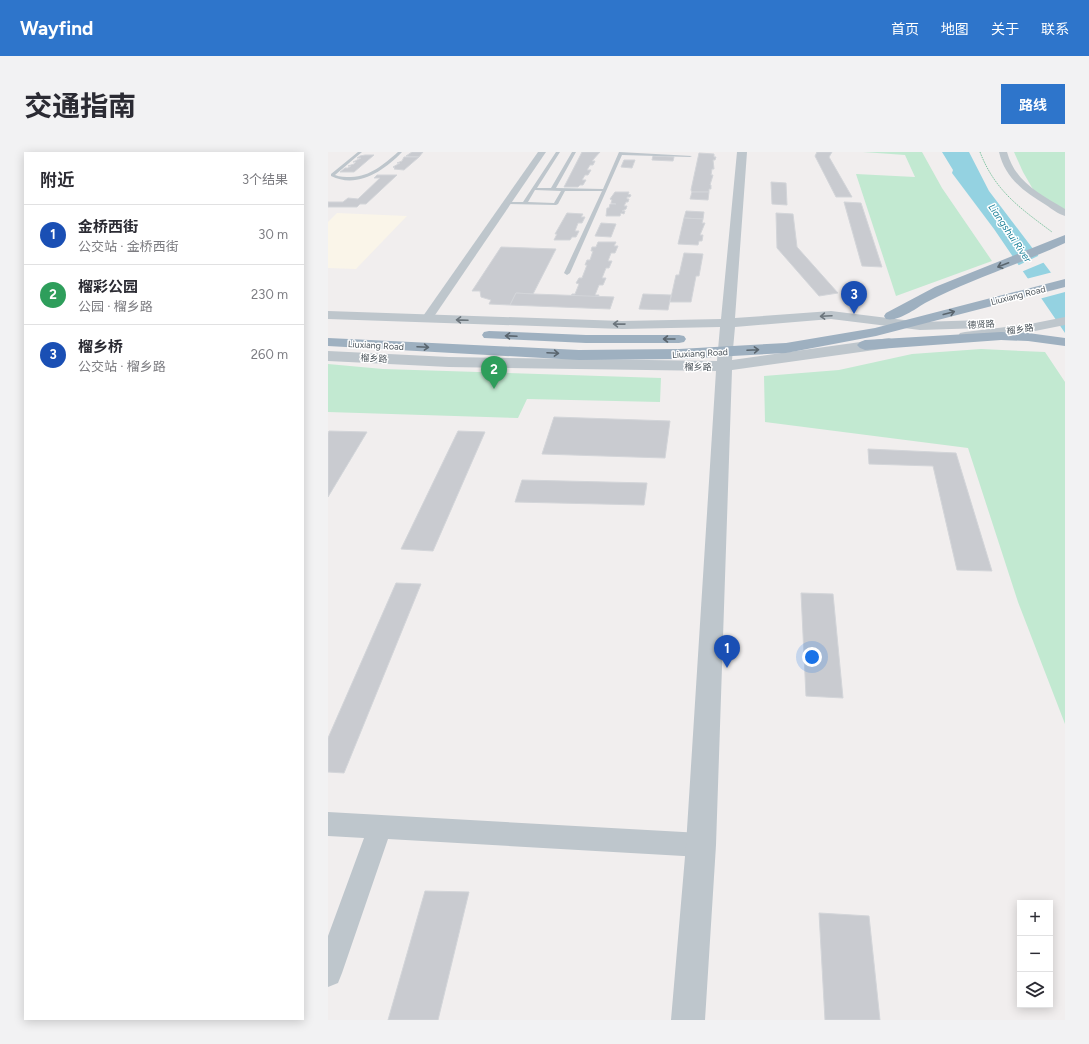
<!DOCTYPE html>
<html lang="zh">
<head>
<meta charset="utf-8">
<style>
	body { margin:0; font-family:Figtree,"Noto Sans SC",sans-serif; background:#f2f2f3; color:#2b2b33 }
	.controls { position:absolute; right:12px; bottom:12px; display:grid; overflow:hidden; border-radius:0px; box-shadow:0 2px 10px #0003 }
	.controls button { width:36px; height:36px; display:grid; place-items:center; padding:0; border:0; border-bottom:1px solid #e1e1e2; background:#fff; color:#2b2b33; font:20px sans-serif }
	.you { position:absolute; left:484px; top:505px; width:14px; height:14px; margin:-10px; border:3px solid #fff; border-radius:50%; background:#1a73e8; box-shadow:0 0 0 6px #1a73e833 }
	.badge { display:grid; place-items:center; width:26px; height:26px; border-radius:50%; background:#2e75cb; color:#fff; font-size:13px; font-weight:700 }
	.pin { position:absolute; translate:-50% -33px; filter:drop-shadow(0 1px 2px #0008) }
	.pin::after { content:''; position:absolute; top:21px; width:14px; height:12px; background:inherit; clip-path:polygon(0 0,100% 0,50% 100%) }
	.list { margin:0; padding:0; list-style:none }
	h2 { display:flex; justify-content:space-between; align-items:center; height:52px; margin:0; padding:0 16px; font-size:17px }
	h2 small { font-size:13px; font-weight:400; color:#7c7c81 }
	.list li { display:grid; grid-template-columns:26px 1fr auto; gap:12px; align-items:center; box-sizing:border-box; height:60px; padding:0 16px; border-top:1px solid #e1e1e2 }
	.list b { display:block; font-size:15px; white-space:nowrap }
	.list p { margin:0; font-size:13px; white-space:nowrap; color:#7c7c81 }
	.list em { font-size:13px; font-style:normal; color:#7c7c81 }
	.icon { flex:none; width:22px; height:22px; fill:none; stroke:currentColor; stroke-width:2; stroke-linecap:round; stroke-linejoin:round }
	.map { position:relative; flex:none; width:737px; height:868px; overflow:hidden; border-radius:0px }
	header { display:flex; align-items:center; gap:24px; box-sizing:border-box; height:56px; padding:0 20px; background:#2e75cb; color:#fff }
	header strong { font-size:19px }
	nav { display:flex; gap:22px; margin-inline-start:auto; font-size:14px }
	.intro { display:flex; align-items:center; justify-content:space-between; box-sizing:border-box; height:96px; padding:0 24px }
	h1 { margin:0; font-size:28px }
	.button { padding:10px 18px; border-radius:0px; background:#2e75cb; color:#fff; font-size:14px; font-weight:700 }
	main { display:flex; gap:24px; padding:0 24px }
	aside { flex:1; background:#fff; border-radius:0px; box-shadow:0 2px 10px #0003 }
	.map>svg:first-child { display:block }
</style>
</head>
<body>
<header>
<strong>Wayfind</strong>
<nav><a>首页</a><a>地图</a><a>关于</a><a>联系</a></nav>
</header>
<div class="intro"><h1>交通指南</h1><a class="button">路线</a></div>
<main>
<aside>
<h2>附近<small>3个结果</small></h2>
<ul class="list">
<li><span class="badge" style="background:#1a4fb4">1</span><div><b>金桥西街</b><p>公交站 · 金桥西街</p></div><em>30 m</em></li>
<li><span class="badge" style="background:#2e9e5b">2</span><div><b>榴彩公园</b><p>公园 · 榴乡路</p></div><em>230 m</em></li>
<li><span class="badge" style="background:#1a4fb4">3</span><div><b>榴乡桥</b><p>公交站 · 榴乡路</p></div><em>260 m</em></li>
</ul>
</aside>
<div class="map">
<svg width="737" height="868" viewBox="0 0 737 868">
	<rect width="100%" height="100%" fill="#f1eeee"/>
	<path fill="#faf5e9" d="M9,61L79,64L28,117L0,116V70Z"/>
	<g fill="#c2e9d1">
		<path d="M535,0H594L614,36L664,109L568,144L528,22L587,25L577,3Z"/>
		<path d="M686,0H737V58L710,46L695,20Z"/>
		<path d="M653,197L717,200L737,230V572L690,450L640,296L437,270L436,224L511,218L584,202Z"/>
		<path d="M0,212L55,217L333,226L332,250L199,247L190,266L0,260Z"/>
	</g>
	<path fill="#94d2e1" d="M614,0H641L661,39L737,139V181L666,77L624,21L625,18Z"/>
	<g fill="#f1eeee">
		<path d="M712,103L717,110L693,120L689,114Z"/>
		<path d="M725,120L737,136V140L711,147L698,127Z"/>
	</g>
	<g fill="#c9cbd0" stroke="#d3d5d9">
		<path d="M84,0H95L91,5L78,4Z"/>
		<path d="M254,0H272L264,9H267L265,13H262L259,18H263L260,23H257L254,28H258L255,33H252L250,35H236Z"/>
		<path d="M489,0H504L501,5L524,45H508L487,4Z"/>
		<path d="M371,1L386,2V5H388L387,8H385L386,17H384L383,23H385L382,33H383V37H381V40H364L363,38Z"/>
		<path d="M37,3H46L26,20H12L17,16H20L23,14H20L26,12L28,10H25L33,6H29L32,4Z"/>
		<path d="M325,4L346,5L345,9L324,8Z"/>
		<path d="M76,5H91L76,18L66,17L67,16L65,15L72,11H69L74,9Z"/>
		<path d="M296,8H307L304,16L293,15Z"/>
		<path d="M49,23H69L38,52H32L29,55H0V50H15L20,46L30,47L52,26H46Z"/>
		<path d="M443,30L458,31L459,53L444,52Z"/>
		<path d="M287,40H301L300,42L303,43L302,45H299V47H301L300,50H298L296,54H299L298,57L294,59H297L296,62L293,61L292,64H278L279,56H281L282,52H288L283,51L284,48L282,47Z"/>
		<path d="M364,40H381L380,48L362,47Z"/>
		<path d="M516,50L533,51L554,115L534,114Z"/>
		<path d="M358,59L376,60L375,67L356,66Z"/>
		<path d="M239,61L255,62L253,65H257L254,71H250L247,79H251L248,85H244L242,88H226L229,82H227Z"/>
		<path d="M448,61L465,62L469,95L510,141L491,144L449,96Z"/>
		<path d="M356,66L375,67L374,71H377L372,83H375L374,89H371L370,93L350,92Z"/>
		<path d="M273,71L288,72L283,85L267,84Z"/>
		<path d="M270,90H288L286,94H290L287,101H283L280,109H284L281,116H278L274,126H278L275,133H271L267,143H271L269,148H266L265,150L245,149L242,147L244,142H247L251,132L248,131L251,126H254L259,113H257L259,108H262L265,99H263L264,95H268Z"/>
		<path d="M173,95L228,97L205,142L188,141L182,153L161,152L163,148L153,145L152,139H144Z"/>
		<path d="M356,101L375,102L371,124H368L363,150H342L348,123H351Z"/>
		<path d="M188,141L205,142L286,145L282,157L182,153Z"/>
		<path d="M315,142L343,143L340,158L311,157Z"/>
		<path d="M226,265L342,269L337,306L214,302Z"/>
		<path d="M1,279L39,280L0,345V281Z"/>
		<path d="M130,279L157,280L105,399L73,397Z"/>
		<path d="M540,297L628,301L664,419L629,418L605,314L541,312Z"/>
		<path d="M194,328L319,331L316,353L187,350Z"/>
		<path d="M68,431L93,432L16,621L0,620V586Z"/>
		<path d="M473,441L505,442L515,546L478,544Z"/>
		<path d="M97,739L141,740L110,868H60Z"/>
		<path d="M491,761L541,764L552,868H497Z"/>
	</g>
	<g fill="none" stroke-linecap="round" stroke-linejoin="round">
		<path stroke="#7ec3a0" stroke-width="1" stroke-dasharray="1.5 1" stroke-linecap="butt" d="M652,0C667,39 692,56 724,80"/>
		<g fill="#bec6cc" fill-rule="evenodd">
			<path d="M30,0H34L7,23C12,25 17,25 23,25C43,24 55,13 70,0H74C56,19 29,37 3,24V22Z"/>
			<path d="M228,0H232L209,36H223L244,0H248L228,36L275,37L291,0L364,4L362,5L294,3L242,121L239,123L236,121L274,39H237L230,52L228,53L179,52L177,51L179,50H195ZM207,38L233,39L226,51L200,50Z"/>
		</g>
		<g fill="#bec6cc" fill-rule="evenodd">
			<path d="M210,0H218L103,169H95L93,167Z"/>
			<path d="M671,0H679C687,30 712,42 737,57V64C730,62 724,57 718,53C696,40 677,26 671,0Z"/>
			<path d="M0,660L373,681L382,684L385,693L382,702L373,705L60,687L14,821L10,831L0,835V784L36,686L0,684Z"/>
		</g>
		<g fill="#bec6cc" fill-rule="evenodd">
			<path d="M409,0H419L407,166L503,159L592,170L655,168L660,169L662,172L660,175L655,176L592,178L503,167L407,175L404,208L561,186L566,188L569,191L566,194L561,196L404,218L388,693L377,868H343L358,693L388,219L121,215L0,209V199L121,205L389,209L392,175L294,177L0,167V159L294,169L393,167Z"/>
			<path d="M737,165V173L702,180L637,188L632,187L630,184L632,181L637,180L702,172Z"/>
		</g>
		<g fill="#9eb0c0" fill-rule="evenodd">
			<path d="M737,83V91C692,112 643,127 599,150C588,156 571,170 558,167L556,164L558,161L607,135Z"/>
			<path d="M737,127V135L548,184L458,201L351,207L251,208L0,194V186L251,198L351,197L458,191L547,176Z"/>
			<path d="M161,179L258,183H351L356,184L358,187L356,190L351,191H258L156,186L154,183L156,180Z"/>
			<path d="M673,180L700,181L737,186V194L700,189L673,188L537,198L532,196L529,193L532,190L537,188Z"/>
		</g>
	</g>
	<defs><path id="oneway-shaft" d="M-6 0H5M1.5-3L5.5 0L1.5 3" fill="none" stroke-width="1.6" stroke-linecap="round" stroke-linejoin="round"/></defs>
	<g stroke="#5a656e">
		<use href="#oneway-shaft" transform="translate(675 113) rotate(159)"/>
		<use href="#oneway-shaft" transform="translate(621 161) rotate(-15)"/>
		<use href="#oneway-shaft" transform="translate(183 184) rotate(-178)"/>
		<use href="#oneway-shaft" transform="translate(341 187) rotate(-180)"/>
		<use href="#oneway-shaft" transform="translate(95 195) rotate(3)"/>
		<use href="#oneway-shaft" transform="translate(425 198) rotate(-3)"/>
		<use href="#oneway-shaft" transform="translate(225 201) rotate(3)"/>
	</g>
	<g stroke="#6c757c">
		<use href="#oneway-shaft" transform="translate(498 164) rotate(177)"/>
		<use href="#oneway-shaft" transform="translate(134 168) rotate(-178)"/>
		<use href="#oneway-shaft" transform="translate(291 172) rotate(-179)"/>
	</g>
	<g text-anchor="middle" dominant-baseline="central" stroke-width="3" stroke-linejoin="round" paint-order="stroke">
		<g font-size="9" fill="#495259" stroke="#fff">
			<text transform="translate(690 143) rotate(-14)">Liuxiang Road</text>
			<text transform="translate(653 172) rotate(-3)">德贤路</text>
			<text transform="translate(692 177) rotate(-8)">榴乡路</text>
			<text transform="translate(48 193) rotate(3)">Liuxiang Road</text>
			<text transform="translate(372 201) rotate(-3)">Liuxiang Road</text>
			<text transform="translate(46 206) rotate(3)">榴乡路</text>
			<text x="370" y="214">榴乡路</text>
		</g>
		<g font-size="10" font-style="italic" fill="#1d8098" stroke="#fff">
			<text transform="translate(682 81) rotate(56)">Liangshui River</text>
		</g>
	</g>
</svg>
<div class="controls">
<button>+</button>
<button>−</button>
<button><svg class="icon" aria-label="layers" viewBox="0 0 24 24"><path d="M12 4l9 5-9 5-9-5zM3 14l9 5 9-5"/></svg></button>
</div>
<div class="you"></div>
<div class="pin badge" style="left:399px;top:516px;background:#1a4fb4">1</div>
<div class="pin badge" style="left:166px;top:237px;background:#2e9e5b">2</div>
<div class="pin badge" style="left:526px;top:162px;background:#1a4fb4">3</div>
</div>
</main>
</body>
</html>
